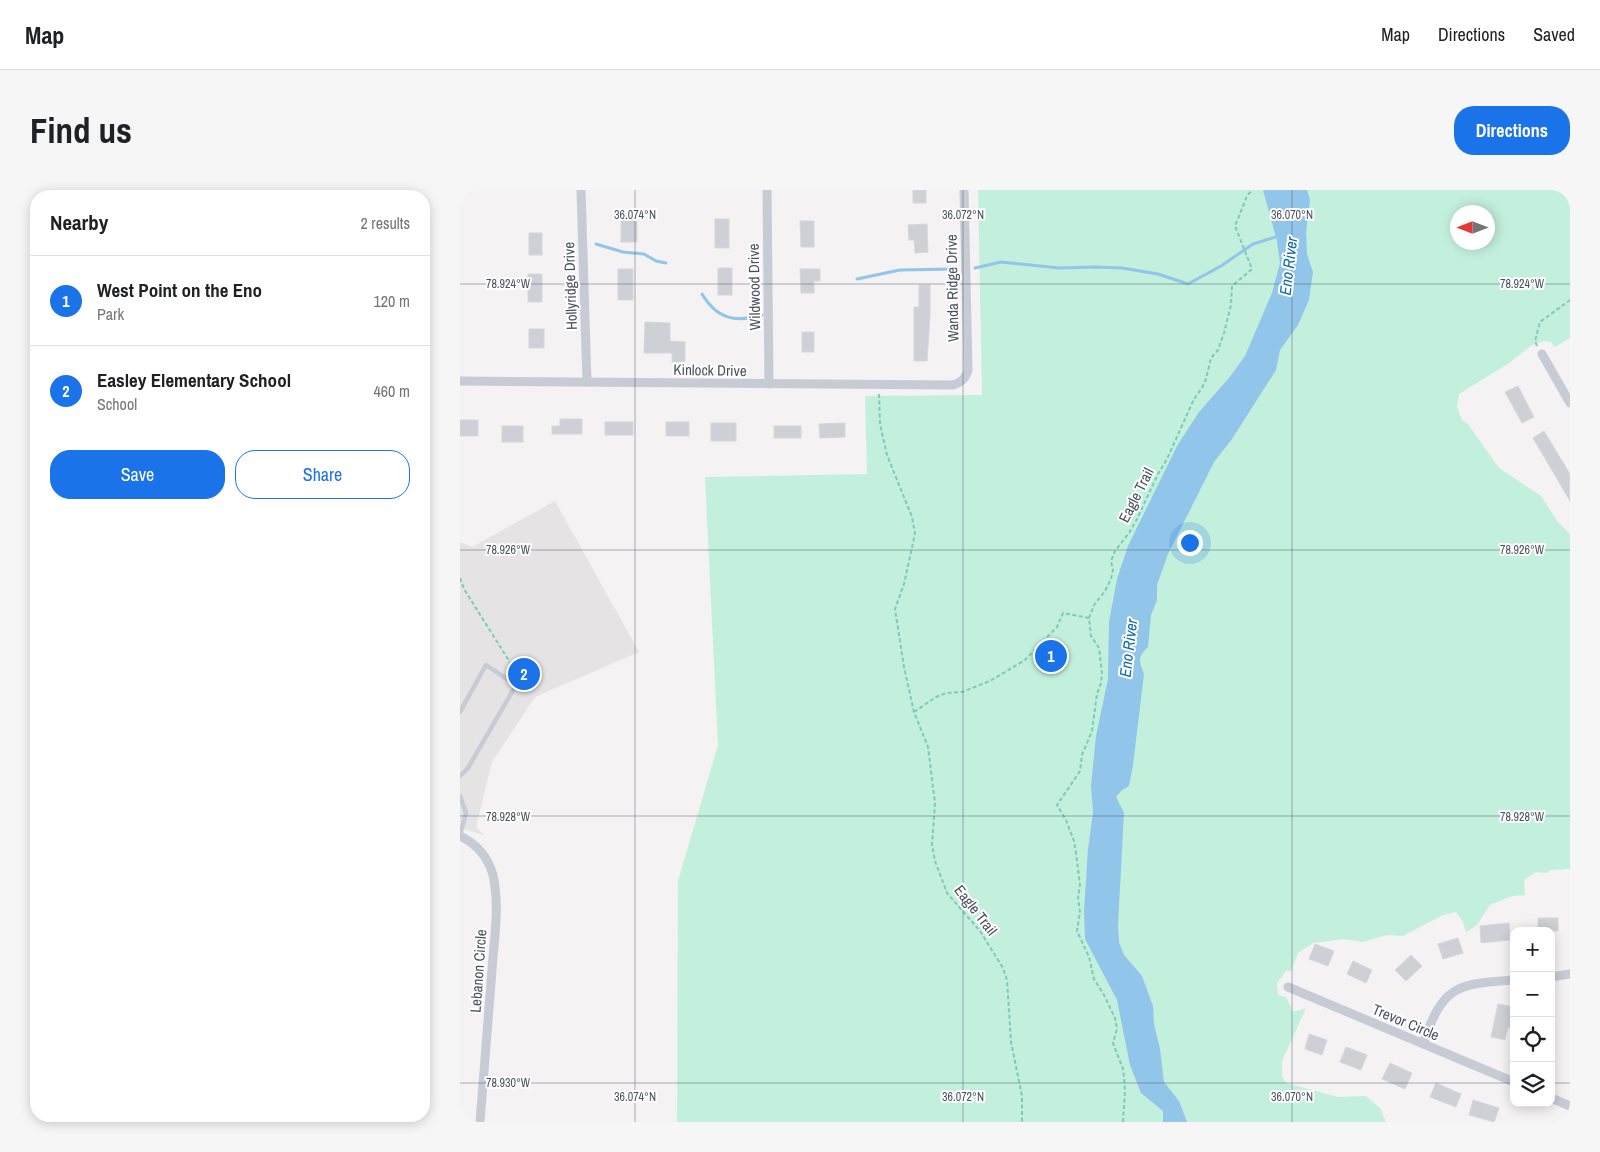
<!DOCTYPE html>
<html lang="en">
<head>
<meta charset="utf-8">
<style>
	body { margin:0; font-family:"Archivo Narrow",sans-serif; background:#f6f6f6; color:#202124 }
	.controls { position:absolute; right:15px; bottom:15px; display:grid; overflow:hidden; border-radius:10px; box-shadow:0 2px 12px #0003 }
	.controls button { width:45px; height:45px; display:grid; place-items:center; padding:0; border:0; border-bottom:1px solid #e0e0e0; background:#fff; color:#202124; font:25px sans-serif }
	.compass { position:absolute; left:990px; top:15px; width:45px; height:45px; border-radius:50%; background:#fff; box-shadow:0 2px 12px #0003; rotate:270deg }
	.you { position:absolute; left:729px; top:352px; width:18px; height:18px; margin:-12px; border:4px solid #fff; border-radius:50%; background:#1a73e8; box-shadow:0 0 0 8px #1a73e833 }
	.badge { display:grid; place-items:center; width:32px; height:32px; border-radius:50%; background:#1a73e8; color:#fff; font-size:16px; font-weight:700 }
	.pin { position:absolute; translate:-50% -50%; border:2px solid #fff; box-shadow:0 1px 5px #0006 }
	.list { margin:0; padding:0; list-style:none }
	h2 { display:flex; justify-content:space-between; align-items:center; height:65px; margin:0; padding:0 20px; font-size:21px }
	h2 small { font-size:16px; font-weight:400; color:#757577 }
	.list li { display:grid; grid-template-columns:32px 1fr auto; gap:15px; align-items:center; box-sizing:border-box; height:90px; padding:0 20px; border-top:1px solid #e0e0e0 }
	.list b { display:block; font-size:19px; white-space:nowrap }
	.list p { margin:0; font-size:16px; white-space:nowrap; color:#757577 }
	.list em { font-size:16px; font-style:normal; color:#757577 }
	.actions { display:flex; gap:10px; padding:15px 20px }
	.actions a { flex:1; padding:11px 0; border:1px solid #1a73e8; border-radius:20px; text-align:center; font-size:18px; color:#1a73e8 }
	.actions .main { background:#1a73e8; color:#fff }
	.icon { flex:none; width:28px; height:28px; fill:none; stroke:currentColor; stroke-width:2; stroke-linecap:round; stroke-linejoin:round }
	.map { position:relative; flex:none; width:1110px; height:932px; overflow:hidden; border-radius:20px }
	header { display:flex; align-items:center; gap:30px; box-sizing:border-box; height:70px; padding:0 25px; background:#fff; border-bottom:1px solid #e0e0e0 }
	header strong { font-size:24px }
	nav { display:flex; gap:28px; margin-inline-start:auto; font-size:18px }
	.intro { display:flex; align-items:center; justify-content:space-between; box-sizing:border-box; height:120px; padding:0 30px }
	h1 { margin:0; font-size:35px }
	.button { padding:12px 22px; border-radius:20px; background:#1a73e8; color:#fff; font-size:18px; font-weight:700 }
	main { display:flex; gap:30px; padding:0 30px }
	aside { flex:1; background:#fff; border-radius:20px; box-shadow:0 2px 12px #0003 }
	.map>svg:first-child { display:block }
</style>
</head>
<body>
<header>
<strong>Map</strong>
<nav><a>Map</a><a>Directions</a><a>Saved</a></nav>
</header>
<div class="intro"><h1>Find us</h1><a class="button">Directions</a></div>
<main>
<aside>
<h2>Nearby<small>2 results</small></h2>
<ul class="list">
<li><span class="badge">1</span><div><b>West Point on the Eno</b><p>Park</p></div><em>120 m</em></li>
<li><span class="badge">2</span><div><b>Easley Elementary School</b><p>School</p></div><em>460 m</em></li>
</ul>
<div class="actions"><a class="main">Save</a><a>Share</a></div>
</aside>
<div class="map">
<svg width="1110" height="932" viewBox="0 0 1110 932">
	<rect width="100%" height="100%" fill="#f4f2f2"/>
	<path fill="#e5e3e4" d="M95,311L179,462L75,507L32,572L16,637L24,645L0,638V352L12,357Z"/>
	<path fill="#c3efdd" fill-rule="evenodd" d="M518,0H1110V148L1095,157L1091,152L1084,151L1072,155L1049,173L999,204L997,217L1002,230L1008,234L1039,278L1081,306L1097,331L1110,344V679L1090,680L1087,683L1076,682L1064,690L1065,705L1052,706L1030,715L1017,735L1006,742L1003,732L996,722L983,725L943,746L927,745L903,752L884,749L853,753L838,763L831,781H826L817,793L818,805L826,807L833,822L846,818L822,871V886L826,893L878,907L906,906L920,918L926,932H217L218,691L258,555L245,287L407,284L405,206L522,205ZM998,22H1028V52H998Z"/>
	<path fill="#91c5ea" d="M803,0H847L850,10L846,43L847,64L853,82L849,110L838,135L820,160L816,180L772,249L754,272L708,364L697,395V410L691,425L688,457C677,467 679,471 684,484L673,575L669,596L662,600L656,607L664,623L658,735L659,752L664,765L682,786L693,816L694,834L700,859L704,892L719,911L727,932H703V921L681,903L670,875L657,810L625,749L624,721L628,659L633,622L631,596L636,546L648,489L649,432L657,389L668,356L717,256L739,222L769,188L785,166L812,103L820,73L817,51Z"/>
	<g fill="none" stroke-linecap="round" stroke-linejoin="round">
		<g stroke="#91c5ea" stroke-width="3">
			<path d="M136,54L163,62L184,64L196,71L206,73"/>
			<path d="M515,78L541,72L599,78L635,77L662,78L698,84L728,94L761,76L793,54L819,46"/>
			<path d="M397,89L440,80L493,79"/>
			<path d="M242,104C257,129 275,133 302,125"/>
		</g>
	</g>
	<g fill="#cfd0d6" stroke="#d6d6dd">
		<rect x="453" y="0" width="13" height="13"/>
		<rect x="161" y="23" width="16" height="29"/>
		<rect x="255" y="29" width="14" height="29"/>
		<path d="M340,31H354V57H341Z"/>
		<path d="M467,34L468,62L455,63L454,50H449L448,35Z"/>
		<rect x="69" y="43" width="13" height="22"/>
		<rect x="258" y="78" width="14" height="27"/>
		<rect x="158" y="79" width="15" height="31"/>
		<path d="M340,79H360V91H354V103H341Z"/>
		<rect x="68" y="84" width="14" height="28"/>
		<path d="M459,95H470V126L467,171H454V117H459Z"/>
		<path d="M185,132L210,133V151L225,152V172H212V163H184Z"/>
		<rect x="69" y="139" width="15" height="19"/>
		<rect x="342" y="142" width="12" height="20"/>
		<path d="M1058,196L1074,227L1062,233L1045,202Z"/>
		<path d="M100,229H122V244H92V236H100Z"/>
		<rect x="0" y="230" width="18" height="16"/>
		<rect x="145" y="232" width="28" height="13"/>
		<rect x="206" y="232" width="23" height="14"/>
		<rect x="251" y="233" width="25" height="18"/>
		<path d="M385,233V247L360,248L359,234Z"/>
		<rect x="42" y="236" width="21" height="16"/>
		<rect x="314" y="236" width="27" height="12"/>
		<path d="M1084,241L1110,284V311L1073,248Z"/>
		<rect x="1078" y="728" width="20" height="13"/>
		<path d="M1049,733L1050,750L1021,753L1020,736Z"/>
		<path d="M998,748L1003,763L983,769L978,754Z"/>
		<path d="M855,754L874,761L868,776L849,769Z"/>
		<path d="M951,765L962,776L946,791L935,780Z"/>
		<path d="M893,771L912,780L906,793L887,784Z"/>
		<path d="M1038,814L1054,817L1052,838L1048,837L1045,850L1031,847Z"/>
		<path d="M849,844L867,850L862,865L845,859Z"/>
		<path d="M886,857L907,865L901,880L880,872Z"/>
		<path d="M930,873L952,883L945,899L922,889Z"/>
		<path d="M976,893L1001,904L996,917L970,907Z"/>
		<path d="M1013,910L1039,918L1034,932L1009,925Z"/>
	</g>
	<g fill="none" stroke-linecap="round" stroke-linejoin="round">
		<g stroke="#7bccb6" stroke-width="2" stroke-dasharray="4 2.5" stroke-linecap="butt">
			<path d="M1077,156L1075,151L1080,132L1110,110"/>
			<path d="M419,204L420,234L427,265L452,327L455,344L444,394L435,419L444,477L454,522L468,557L475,613L472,655L475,671L487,703L520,741L543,778L547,790L551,852L562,906V932"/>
			<path d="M0,388L4,399L51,474"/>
			<path d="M454,522L476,507L486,503L502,502L530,491L565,470L597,437L603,423L629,428"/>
			<path d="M663,932L665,901L664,887L663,879L653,853L657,839L655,828L644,805L634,789L629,767L617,741L620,722L618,708L620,695L616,663L614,651L606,630L597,615L620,581L622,565L632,541L637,504L641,493L642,483L639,458L631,446L629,428L634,415L645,401L651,389L653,380L651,371L655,361L669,343L677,329L698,284L707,269L734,209L742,198L746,189L751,168L758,160L764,143L771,115L772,96L792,79L775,36L787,6L792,0"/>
		</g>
		<g stroke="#c6cbd6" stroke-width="4.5">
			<path d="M55,480V495"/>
			<path d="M0,522L26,475L56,495L8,578L0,586"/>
			<path d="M0,606L6,623L0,645"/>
		</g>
		<g stroke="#c6cbd6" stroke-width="9">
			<path d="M121,0L127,192"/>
			<path d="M307,0L309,194"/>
			<path d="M1082,164L1110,213"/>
			<path d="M0,191L493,195C502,192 506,188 508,180L504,0"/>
			<path d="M0,646C17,654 28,667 33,685C40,716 34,750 32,780C28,831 24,881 20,932"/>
			<path d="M1091,787L1110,784"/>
			<path d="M828,797L1054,892"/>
			<path d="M963,854C983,796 995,794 1054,790"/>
			<path d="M1091,908L1110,916"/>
		</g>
	</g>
	<path fill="none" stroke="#4a505f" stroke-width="1" stroke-opacity="0.45" d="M175,0V932M503,0V932M832,0V932M0,94H1110M0,360H1110M0,626H1110M0,893H1054M1091,893H1110"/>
	<g text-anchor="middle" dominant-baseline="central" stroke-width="4" stroke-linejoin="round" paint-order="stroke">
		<g font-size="15" fill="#4a505f" stroke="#fff">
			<text transform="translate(110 96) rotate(-92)">Hollyridge Drive</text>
			<text transform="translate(294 97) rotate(-91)">Wildwood Drive</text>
			<text transform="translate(492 98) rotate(-91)">Wanda Ridge Drive</text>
			<text transform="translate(250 180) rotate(1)">Kinlock Drive</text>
			<text transform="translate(676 305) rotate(-63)">Eagle Trail</text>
			<text transform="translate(516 720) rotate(52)">Eagle Trail</text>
			<text transform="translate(18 781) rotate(-86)">Lebanon Circle</text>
			<text transform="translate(946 832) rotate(23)">Trevor Circle</text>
		</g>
		<g font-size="16" font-style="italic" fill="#116aab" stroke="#fff">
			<text transform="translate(828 76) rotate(-83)">Eno River</text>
			<text transform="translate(668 458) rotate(-83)">Eno River</text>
		</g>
	</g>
	<g font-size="12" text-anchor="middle" fill="#4a505f" stroke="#fff" stroke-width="4" stroke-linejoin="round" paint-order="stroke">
		<text x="175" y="29">36.074°N</text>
		<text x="503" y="29">36.072°N</text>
		<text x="832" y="29">36.070°N</text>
		<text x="1062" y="98">78.924°W</text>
		<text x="48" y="98">78.924°W</text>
		<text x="1062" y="364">78.926°W</text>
		<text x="48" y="364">78.926°W</text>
		<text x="1062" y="631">78.928°W</text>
		<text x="48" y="631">78.928°W</text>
		<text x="48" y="897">78.930°W</text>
		<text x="175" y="911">36.074°N</text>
		<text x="503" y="911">36.072°N</text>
		<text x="832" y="911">36.070°N</text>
	</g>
</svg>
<div class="controls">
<button>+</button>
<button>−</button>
<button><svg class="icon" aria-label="locate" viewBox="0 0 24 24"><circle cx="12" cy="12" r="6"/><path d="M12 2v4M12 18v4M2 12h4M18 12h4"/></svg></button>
<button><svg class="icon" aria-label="layers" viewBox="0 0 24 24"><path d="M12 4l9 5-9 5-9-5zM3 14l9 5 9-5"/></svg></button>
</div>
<svg class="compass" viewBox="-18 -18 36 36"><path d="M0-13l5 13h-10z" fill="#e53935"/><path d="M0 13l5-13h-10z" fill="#757577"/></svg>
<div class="you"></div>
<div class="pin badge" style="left:591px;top:466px">1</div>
<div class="pin badge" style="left:64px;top:484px">2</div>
</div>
</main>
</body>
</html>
